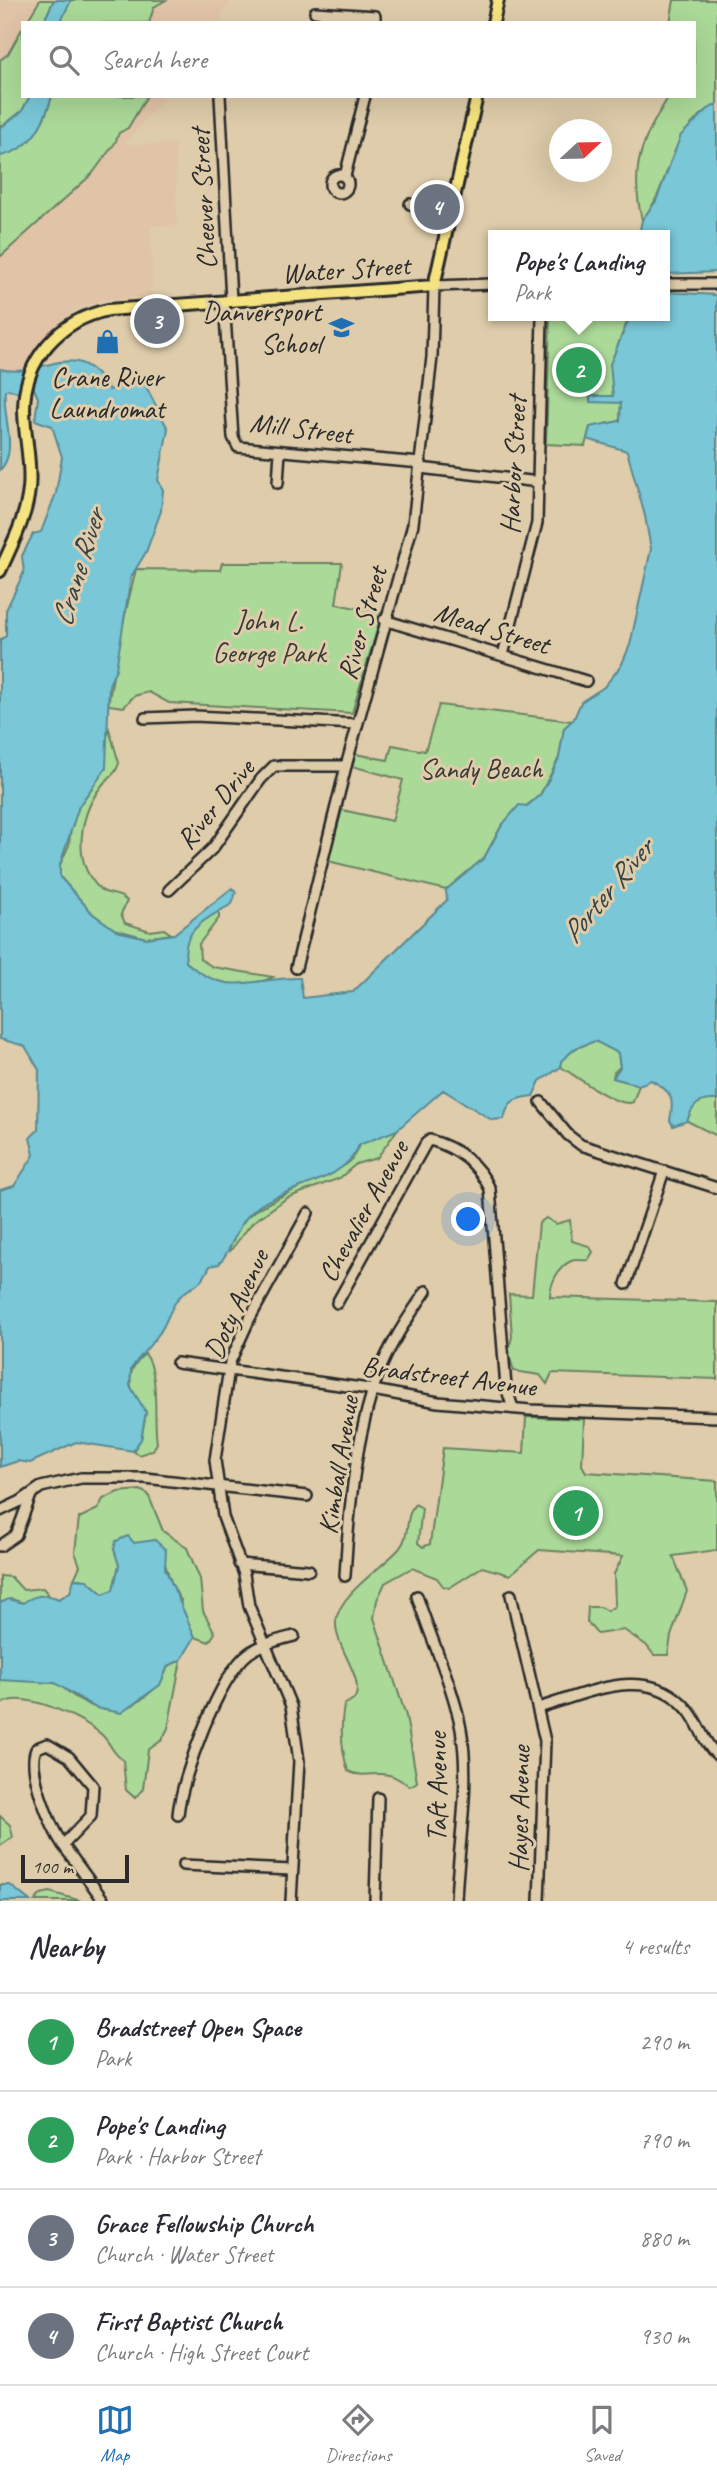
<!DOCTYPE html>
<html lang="en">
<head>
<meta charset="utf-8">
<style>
	body { margin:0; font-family:Caveat,sans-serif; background:#f2f2f3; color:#2b2b33 }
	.compass { position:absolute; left:549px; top:119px; width:63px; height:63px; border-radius:50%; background:#fff; box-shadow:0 7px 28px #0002; rotate:68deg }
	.scale { position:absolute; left:21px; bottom:18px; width:108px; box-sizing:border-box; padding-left:7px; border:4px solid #2b2b2b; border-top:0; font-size:19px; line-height:24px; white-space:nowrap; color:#2b2b2b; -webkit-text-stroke:5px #deccaa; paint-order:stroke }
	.you { position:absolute; left:469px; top:1220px; width:24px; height:24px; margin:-18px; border:5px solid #fff; border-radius:50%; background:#1a73e8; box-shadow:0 0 0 10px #1a73e833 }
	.badge { display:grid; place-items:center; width:46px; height:46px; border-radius:50%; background:#1f6fb2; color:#fff; font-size:23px; font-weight:700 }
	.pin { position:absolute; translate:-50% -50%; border:4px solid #fff; box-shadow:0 2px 7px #0006 }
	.popup { position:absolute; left:488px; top:230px; width:182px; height:91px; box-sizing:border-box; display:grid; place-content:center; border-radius:0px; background:#fff; filter:drop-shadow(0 2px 5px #0005); font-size:23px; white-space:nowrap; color:#7c7c81 }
	.popup b { font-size:26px; color:#2b2b33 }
	.popup::after { content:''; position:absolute; left:50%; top:100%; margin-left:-14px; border:14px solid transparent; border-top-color:#fff }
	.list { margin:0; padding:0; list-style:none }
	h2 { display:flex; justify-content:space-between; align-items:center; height:91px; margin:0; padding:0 28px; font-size:30px }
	h2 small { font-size:23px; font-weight:400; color:#7c7c81 }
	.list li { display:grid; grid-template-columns:46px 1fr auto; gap:21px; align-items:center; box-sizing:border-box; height:98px; padding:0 28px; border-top:2px solid #e1e1e2 }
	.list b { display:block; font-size:26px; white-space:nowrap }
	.list p { margin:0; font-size:23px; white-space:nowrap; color:#7c7c81 }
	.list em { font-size:23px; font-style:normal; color:#7c7c81 }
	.icon { flex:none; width:38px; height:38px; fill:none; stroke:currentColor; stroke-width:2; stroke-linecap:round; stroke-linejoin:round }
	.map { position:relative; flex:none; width:717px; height:1901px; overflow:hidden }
	.search { position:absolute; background:#fff; box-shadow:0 7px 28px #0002; left:21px; right:21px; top:21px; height:77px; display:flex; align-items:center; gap:18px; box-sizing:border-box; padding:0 24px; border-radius:0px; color:#7c7c81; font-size:26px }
	.sheet { height:483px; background:#fff }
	nav { display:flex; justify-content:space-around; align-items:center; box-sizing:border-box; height:98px; border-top:2px solid #e1e1e2; background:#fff; font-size:19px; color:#7c7c81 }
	nav a { display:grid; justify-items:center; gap:4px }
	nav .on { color:#1f6fb2 }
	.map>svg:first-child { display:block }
</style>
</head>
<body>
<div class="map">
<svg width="717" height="1901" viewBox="0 0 717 1901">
	<rect width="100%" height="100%" fill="#deccaa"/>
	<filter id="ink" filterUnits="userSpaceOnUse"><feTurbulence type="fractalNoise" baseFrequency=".0143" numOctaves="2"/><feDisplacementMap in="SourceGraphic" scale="14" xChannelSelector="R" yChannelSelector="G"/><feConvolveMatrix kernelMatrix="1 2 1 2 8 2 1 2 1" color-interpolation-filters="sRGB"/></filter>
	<g filter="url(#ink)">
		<g fill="#e1c3a8">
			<path d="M0,0H40L32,23H23V67L0,102Z"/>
			<path d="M130,0H231L217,23H117Z"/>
			<path d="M99,96H166L124,144H175L177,225L151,226L152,297L106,299L76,309L34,350L22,372L0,369V257L94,171Z"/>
		</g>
		<g fill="#abd998" stroke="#6b8262" stroke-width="2">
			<path d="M40,0H54L43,23H26Z"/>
			<path d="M71,0H166L154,7L149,23H60Z"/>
			<path d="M674,0H717V104C663,134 675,181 642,220C629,167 642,140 669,96H694V23H670Z"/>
			<path d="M23,27V96H30L22,111L0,128V60L8,54Z"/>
			<path d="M52,96H147L128,128L119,133L115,143L92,174L0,257V156C31,150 44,124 52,96Z"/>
			<path d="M550,316H630C617,344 609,365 613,397L591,396V402H621L620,421L590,427L585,446L546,444Z"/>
			<path d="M222,563H342L336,604L382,613L352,713L169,703L149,692L134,696L124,707L108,705L120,636L136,569L220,570Z"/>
			<path d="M439,705L572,721L564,728L559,758L540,795L502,825L484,858L446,890L328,861L342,810L392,821L403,780L352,766L355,754L388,760L392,745L425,751Z"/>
			<path d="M109,729L119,763C116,774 110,776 103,784C81,811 70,860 99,888C107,897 118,891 127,901L121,914L125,923L150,931L164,929L171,934L146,938L114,929L93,914L60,877L59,867L69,845L71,825L79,806L106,768L104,749Z"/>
			<path d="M215,912H219V918L199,944L200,959L213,967L273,977C262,983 253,983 241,986C235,984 207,980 203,978C197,973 194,967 186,962C181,936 196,925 215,912Z"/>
			<path d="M595,1041H602L618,1053L620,1067L614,1072L613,1078L639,1085L633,1102C618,1109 575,1075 561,1067L560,1061L576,1048Z"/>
			<path d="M708,1098L717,1099V1136L687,1121L693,1105Z"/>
			<path d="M390,1130H397L377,1158L356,1164L340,1178L287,1198L252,1223L230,1251C221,1209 322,1183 348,1163C355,1158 355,1152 359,1145Z"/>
			<path d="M546,1218L556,1224L570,1220L572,1241L589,1246L593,1252L588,1260C582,1261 576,1259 571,1261C558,1267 550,1284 550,1297L717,1302V1379L552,1373L547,1384L540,1375L514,1371L508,1352L512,1337L509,1294L532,1295L539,1223Z"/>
			<path d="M145,1354C160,1370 153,1421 157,1443L153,1450L139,1455L133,1451L141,1439L146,1412C128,1394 123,1371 145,1354Z"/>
			<path d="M526,1417L584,1419L582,1465L586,1472L717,1481V1550L673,1556L687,1591L671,1636L668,1655H654L646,1645L624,1630L597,1634L587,1622L588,1607H600L607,1611L615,1606L614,1574L623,1556L539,1550L510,1575L482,1567L449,1588L443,1586L437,1578L412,1568L385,1583L377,1600L374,1618L406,1716L417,1782L410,1786C404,1783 396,1776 389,1775C375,1771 363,1779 348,1771C341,1749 340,1728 344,1705L355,1698C365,1677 334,1647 336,1621C339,1594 382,1568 399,1549C411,1535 404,1517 415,1504L422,1508L418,1543L423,1547L430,1544L443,1448L524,1453Z"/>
			<path d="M140,1490L148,1494L163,1531L187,1548L200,1579L203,1611L215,1633L209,1642L195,1637L180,1609L181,1600C167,1582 167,1560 155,1540L114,1549L119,1565L113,1590L103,1595L81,1579H74L80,1566L75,1552L79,1518L98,1509L103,1499L118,1492Z"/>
			<path d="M0,1576L11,1577L23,1590L43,1588L48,1594L23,1603L12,1599L0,1603Z"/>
			<path d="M181,1660L168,1728L162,1740L148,1750L143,1789L135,1798L126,1790L123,1760C112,1753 111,1744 103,1736C84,1718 22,1688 0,1705V1680C7,1678 46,1682 54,1683C62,1685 67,1691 72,1695C95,1711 120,1718 142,1699C155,1689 163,1682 168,1666Z"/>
			<path d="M0,1816L10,1825L13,1837L0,1846Z"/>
			<path d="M50,1892L81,1901H35L41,1894Z"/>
		</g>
		<g fill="#79c7d7" stroke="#5a8992" stroke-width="2">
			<path d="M54,0H71L60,23H43Z"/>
			<path d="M30,96H52C44,124 31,150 0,156V128L22,111Z"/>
			<path d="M717,104V272L665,274V235H639L642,220L656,201L681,135L707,110Z"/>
			<path d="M665,292L717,295V1100C699,1099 693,1104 687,1121L673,1126L670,1120C675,1097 671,1091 651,1080L639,1085L613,1078L620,1067L618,1053L595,1041L576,1048L561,1061V1067L540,1081L533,1096C515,1098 508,1100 504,1119L492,1120L443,1090L397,1130L359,1145C344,1185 284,1184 254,1210C235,1226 234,1247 219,1264L210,1266C198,1292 189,1284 177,1300C169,1311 166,1325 158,1335C150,1346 140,1356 131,1369L130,1386L146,1412L141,1439L133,1451L76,1442L30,1463L18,1461L0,1467V1190L14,1186L34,1155L30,1138L38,1130L39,1070L25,1046L0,1039V640L6,636V610L24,572L22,556L33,534L41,532L56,493L62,457L52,426L35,420L38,398L33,386H23L17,392L8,389L5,391C2,417 19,451 0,470V369C44,380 75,333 109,390L142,379L168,429L158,480L163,490L161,511L146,552L131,577L116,669L109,685L106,768L79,806L60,865V877L93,914L117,931L146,938L174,934L232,888L236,892L232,904C208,918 180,929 186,962C228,999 252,977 300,978L303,998L353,992L447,900L446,890L484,858L502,825L519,805L527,806L540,795L550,777L559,758L564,728L574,719L581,702L604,687L621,666L630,645L651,549L645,516L627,451L587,439L590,427L620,421L621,403L590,402V396H613L610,364L630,316H665Z"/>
			<path d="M128,1536L134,1543L155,1540L166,1550L165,1568L195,1637L181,1660L168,1666L160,1685L121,1713L96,1708L55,1683L0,1680V1603L9,1599L23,1603C35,1594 46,1593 59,1599L70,1592L74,1579L87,1580L103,1594L113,1590L119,1565L114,1549L116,1541Z"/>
			<path d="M0,1885H10L30,1901H0Z"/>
		</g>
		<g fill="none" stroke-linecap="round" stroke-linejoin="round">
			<defs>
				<g id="minor">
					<path d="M315,12L375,16V23"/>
					<path d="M220,96L231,300"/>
					<circle cx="339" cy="184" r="9"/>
					<path d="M345,176L365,96"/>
					<path d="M410,204L452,214"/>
					<path d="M665,284H717"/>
					<path d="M224,301L233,437L238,447L421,463"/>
					<path d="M420,468L539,482"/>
					<path d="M278,483L280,451"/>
					<path d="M384,620L586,681"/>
					<path d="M503,655L537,523L542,316"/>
					<path d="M145,718L195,716L357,724"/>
					<path d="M169,890L213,848L261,779L274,766H346"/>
					<path d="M296,968L346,766L413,524L432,357L434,286L493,284"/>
					<path d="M541,1102L568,1135L581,1145L717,1188"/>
					<path d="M626,1284L664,1171"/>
					<path d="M337,1303L426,1143L430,1140C458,1148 478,1163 490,1189L506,1387L513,1408"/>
					<path d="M177,1363L362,1388L438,1402L530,1410L717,1417"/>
					<path d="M0,1511L21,1501L41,1487L81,1478H145L307,1496"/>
					<path d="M0,1546L16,1535L31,1495"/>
					<path d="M239,1564L309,1570"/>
					<path d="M345,1576C349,1509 355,1438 378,1375C389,1345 408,1318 426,1291"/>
					<path d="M511,1595L545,1741L539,1901"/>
					<path d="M417,1596C431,1639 453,1685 461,1729C471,1785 458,1845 456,1901"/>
					<path d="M538,1708C586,1694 649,1662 688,1710C700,1724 703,1743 717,1755"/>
					<path d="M47,1744L69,1757L93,1786L91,1816L63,1845C51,1829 25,1766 37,1748Z"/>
					<path d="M178,1815C181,1779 219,1675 249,1653C262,1644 279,1640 294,1636"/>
					<path d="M63,1845L104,1901"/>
					<path d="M183,1865L292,1870"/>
					<path d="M291,1901L299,1761L291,1706L249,1606L244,1574L223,1517L215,1460L230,1362L250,1318L308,1213"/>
					<path d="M375,1901L378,1798"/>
				</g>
				<g id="major">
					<path d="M493,23L498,0"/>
					<path d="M0,571C12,544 26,519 29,489C32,462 24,436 24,409C24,359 60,320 108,310L434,286L477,96"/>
				</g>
			</defs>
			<use href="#minor" stroke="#2b2b2b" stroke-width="14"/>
			<use href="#major" stroke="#2b2b2b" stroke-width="16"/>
			<use href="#minor" stroke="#deccaa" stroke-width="9"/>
			<use href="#major" stroke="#f5e382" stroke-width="10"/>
		</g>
	</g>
	<defs>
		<symbol id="school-bare" viewBox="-9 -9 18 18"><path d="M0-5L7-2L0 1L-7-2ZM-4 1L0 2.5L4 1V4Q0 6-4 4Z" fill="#1f6fb2" stroke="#deccaa" stroke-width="2.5" paint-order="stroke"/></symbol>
		<symbol id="shop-bare" viewBox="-9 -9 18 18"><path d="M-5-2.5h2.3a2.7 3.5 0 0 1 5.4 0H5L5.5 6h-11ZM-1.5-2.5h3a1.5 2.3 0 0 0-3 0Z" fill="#1f6fb2" stroke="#deccaa" stroke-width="2.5" paint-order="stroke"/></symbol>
	</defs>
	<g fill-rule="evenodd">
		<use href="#school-bare" x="324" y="310" width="35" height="35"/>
		<use href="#shop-bare" x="90" y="324" width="35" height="35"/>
	</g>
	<g text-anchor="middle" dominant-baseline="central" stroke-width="6" stroke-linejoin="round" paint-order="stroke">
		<g font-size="28" fill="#2b2b2b" stroke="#deccaa">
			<text transform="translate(203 199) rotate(-93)">Cheever Street</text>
			<text transform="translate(346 269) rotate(-4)">Water Street</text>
			<text transform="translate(301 428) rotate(7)">Mill Street</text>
			<text transform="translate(513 465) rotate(-87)">Harbor Street</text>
			<text transform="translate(362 623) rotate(-74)">River Street</text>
			<text transform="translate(492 628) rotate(17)">Mead Street</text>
			<text transform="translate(215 804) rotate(-51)">River Drive</text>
			<text transform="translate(363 1211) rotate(-61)">Chevalier Avenue</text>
			<text transform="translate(236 1304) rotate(-65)">Doty Avenue</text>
			<text transform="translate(449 1376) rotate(7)">Bradstreet Avenue</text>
			<text transform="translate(338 1465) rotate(-81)">Kimball Avenue</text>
			<text transform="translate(436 1787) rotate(-90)">Taft Avenue</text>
			<text transform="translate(519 1809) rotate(-89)">Hayes Avenue</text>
		</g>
		<g font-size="28" fill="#2b2b2b" stroke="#deccaa" text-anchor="end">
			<text x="321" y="311">Danversport<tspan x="321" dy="32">School</tspan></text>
			<text x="107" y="376" text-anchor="middle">Crane River<tspan x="107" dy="32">Laundromat</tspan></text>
		</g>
		<g font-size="28" fill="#383c36" stroke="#deccaa">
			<text x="269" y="620">John L.<tspan x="269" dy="32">George Park</tspan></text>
			<text x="481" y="768">Sandy Beach</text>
		</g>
		<g font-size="30" font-style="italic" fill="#374245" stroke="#deccaa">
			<text transform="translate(78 568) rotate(-73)">Crane River</text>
			<text transform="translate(607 891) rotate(-50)">Porter River</text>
		</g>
	</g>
</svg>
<svg class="compass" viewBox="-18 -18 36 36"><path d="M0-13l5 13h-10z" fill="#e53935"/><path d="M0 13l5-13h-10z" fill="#7c7c81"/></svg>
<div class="scale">100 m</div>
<div class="you"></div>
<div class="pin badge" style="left:576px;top:1513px;background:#2e9e5b">1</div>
<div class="pin badge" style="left:579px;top:370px;background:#2e9e5b">2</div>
<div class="popup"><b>Pope's Landing</b>Park</div>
<div class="pin badge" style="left:157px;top:321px;background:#6b7280">3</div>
<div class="pin badge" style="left:437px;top:207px;background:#6b7280">4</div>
<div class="search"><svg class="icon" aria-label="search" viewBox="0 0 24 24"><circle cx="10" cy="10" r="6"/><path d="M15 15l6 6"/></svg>Search here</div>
</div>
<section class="sheet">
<h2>Nearby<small>4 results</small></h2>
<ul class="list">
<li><span class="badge" style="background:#2e9e5b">1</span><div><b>Bradstreet Open Space</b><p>Park</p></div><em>290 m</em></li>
<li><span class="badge" style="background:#2e9e5b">2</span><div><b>Pope's Landing</b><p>Park · Harbor Street</p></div><em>790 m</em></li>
<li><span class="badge" style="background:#6b7280">3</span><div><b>Grace Fellowship Church</b><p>Church · Water Street</p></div><em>880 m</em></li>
<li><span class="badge" style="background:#6b7280">4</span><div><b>First Baptist Church</b><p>Church · High Street Court</p></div><em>930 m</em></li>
</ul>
</section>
<nav>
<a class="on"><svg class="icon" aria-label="map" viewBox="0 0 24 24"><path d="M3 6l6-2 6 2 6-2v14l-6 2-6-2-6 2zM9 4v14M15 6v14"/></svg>Map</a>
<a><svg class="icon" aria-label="directions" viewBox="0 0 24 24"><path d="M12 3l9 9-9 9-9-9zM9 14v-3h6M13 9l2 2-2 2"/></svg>Directions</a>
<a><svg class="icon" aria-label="saved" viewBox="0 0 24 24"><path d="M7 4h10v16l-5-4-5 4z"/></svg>Saved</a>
</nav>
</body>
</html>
